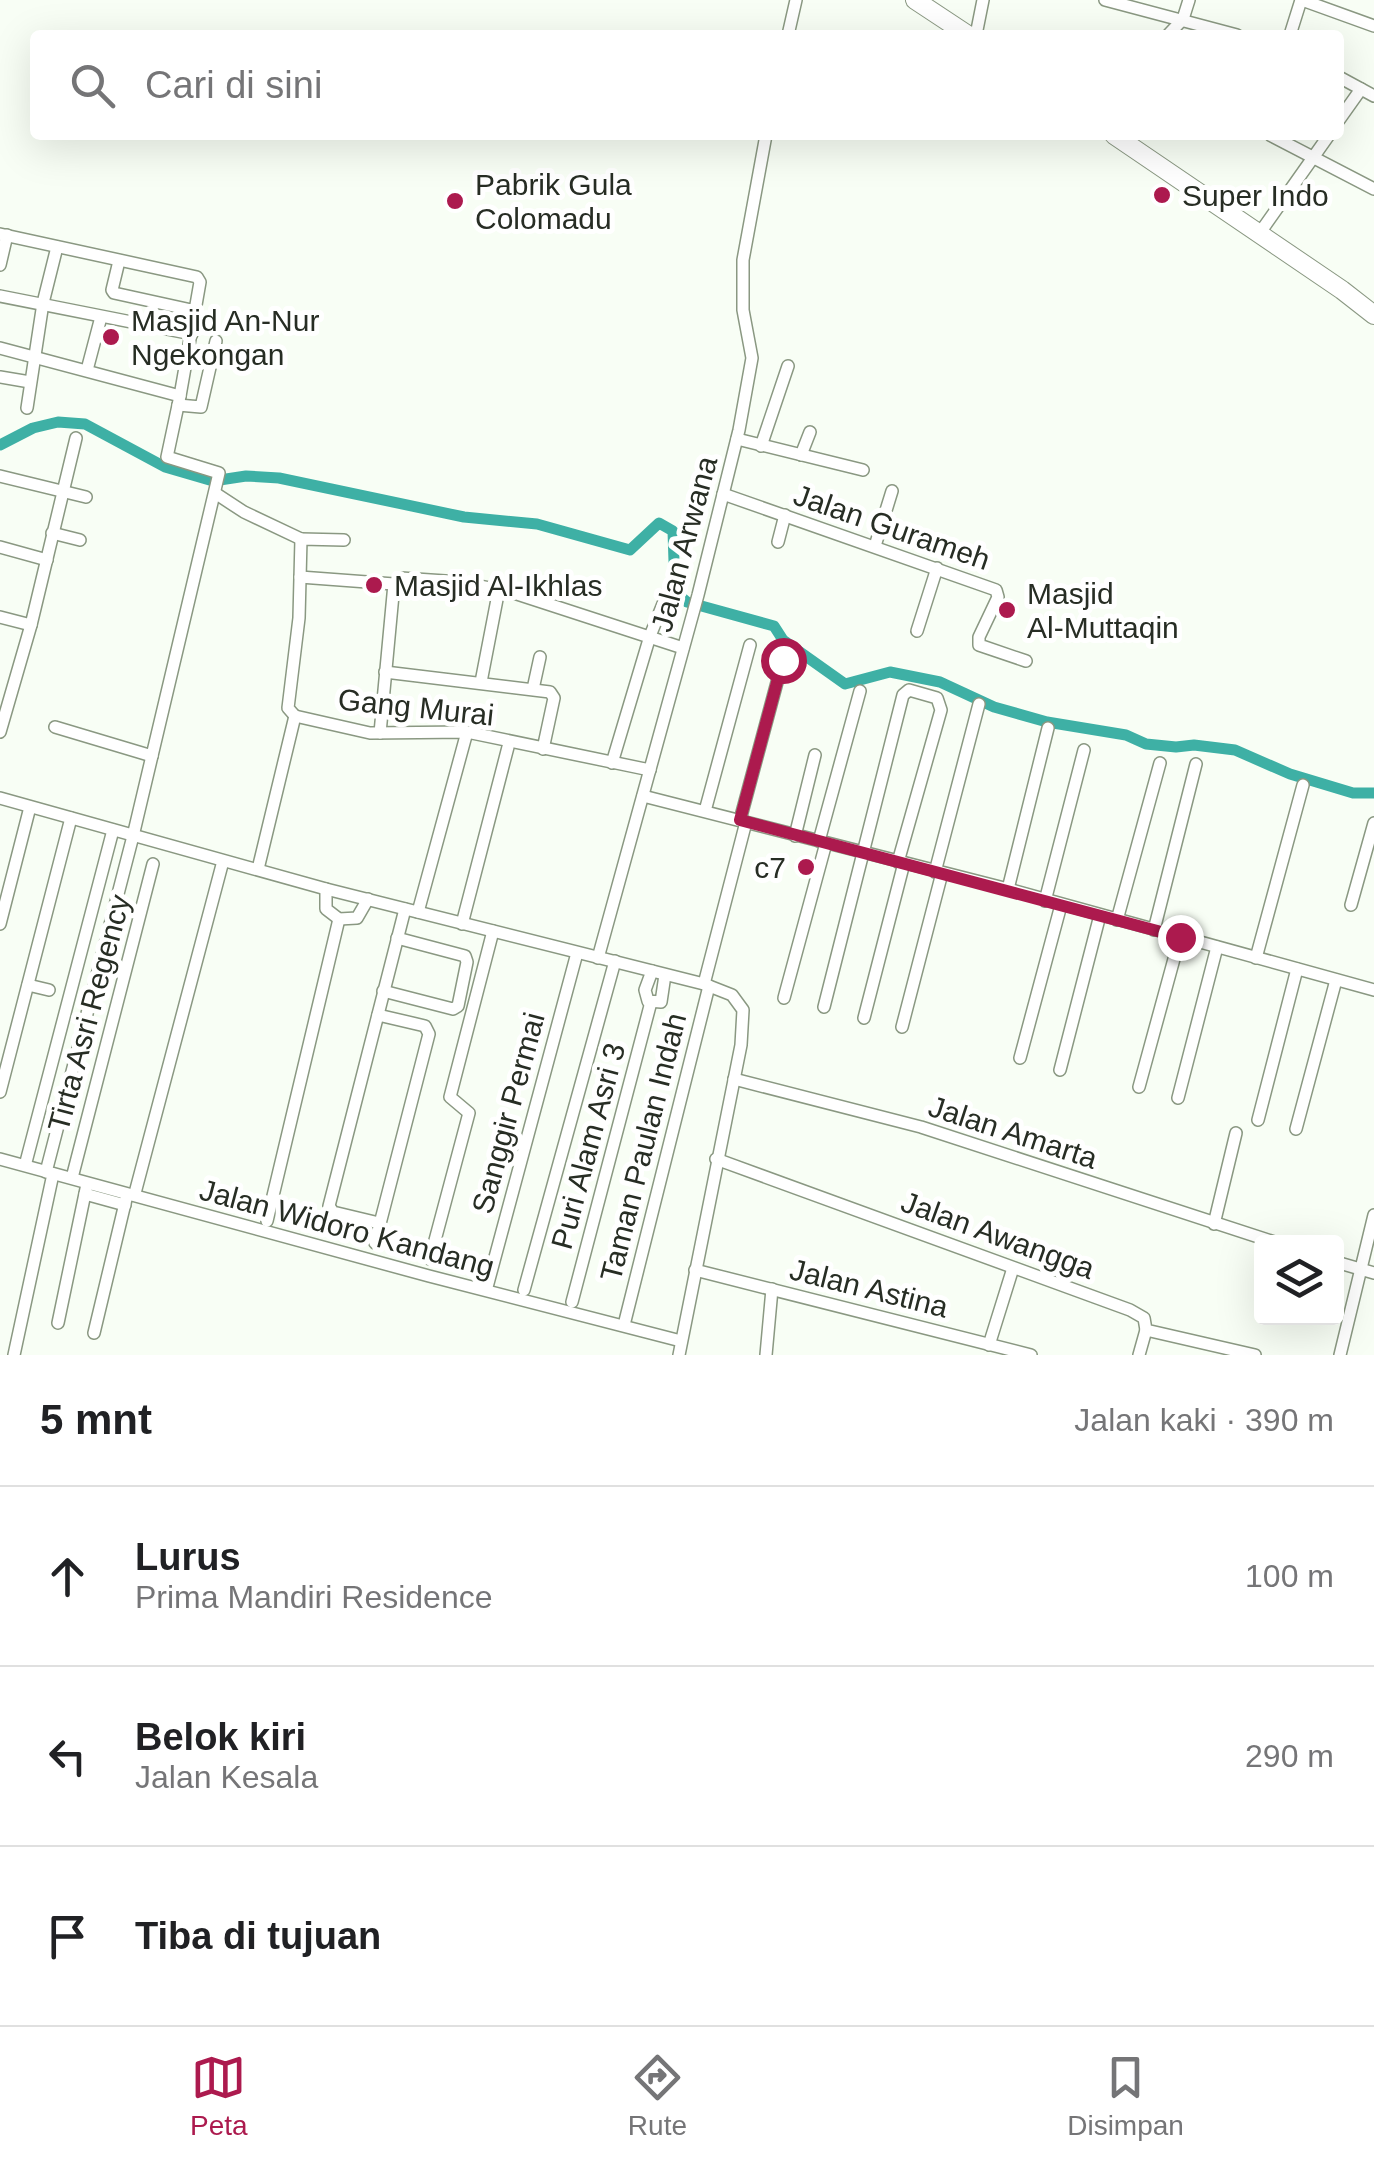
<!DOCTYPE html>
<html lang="id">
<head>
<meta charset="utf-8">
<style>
	body { margin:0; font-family:Arial,sans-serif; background:#f6f6f6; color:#202124 }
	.controls { position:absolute; right:30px; bottom:30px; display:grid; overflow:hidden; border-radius:10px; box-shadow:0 10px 40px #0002 }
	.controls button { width:90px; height:90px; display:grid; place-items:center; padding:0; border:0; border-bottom:2px solid #e0e0e0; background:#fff; color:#202124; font:50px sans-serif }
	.stop { position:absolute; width:30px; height:30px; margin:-22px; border:8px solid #ac1a4e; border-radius:50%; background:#fff }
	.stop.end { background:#ac1a4e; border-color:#fff; box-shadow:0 2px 10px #0008 }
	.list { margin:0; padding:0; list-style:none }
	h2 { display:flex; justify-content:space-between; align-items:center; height:130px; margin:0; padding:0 40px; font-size:42px }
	h2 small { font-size:32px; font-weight:400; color:#757577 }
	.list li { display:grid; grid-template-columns:65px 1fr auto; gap:30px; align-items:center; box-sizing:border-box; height:180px; padding:0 40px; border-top:2px solid #e0e0e0 }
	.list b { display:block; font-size:38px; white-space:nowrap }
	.list p { margin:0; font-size:32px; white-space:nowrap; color:#757577 }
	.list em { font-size:32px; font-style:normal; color:#757577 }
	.icon { flex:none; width:55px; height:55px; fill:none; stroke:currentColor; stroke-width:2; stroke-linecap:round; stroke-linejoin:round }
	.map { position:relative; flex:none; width:1374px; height:1355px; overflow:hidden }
	.search { position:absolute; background:#fff; box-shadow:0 10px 40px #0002; left:30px; right:30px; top:30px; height:110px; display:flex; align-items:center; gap:25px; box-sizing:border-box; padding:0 35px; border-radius:10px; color:#757577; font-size:38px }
	.sheet { height:670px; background:#fff }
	nav { display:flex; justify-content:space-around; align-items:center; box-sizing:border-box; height:140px; border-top:2px solid #e0e0e0; background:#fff; font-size:28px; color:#757577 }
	nav a { display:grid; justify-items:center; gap:5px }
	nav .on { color:#ac1a4e }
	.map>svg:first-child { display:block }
</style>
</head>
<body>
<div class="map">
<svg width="1374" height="1355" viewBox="0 0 1374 1355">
	<rect width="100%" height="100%" fill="#f8fef5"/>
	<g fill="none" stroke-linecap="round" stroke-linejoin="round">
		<path stroke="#3eb0a5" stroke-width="11" d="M0,445L33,428L58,422L85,424L165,467L213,481L246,476L279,478L464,517L537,524L630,550L659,523L673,531L675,592L687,602L774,626L783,640L845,684L890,672L940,682L994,707L1047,722L1126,735L1146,744L1176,747L1194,745L1235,750L1290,774L1353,793H1374"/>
		<defs>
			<g id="minor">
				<path d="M1105,0L1237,35"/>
				<path d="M1302,0L1374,26"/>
				<path d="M788,35L796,0"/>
				<path d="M976,35L983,0"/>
				<path d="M1168,35L1183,19L1189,0"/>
				<path d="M1290,35L1301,0"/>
				<path d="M1339,77L1374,96"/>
				<path d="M1339,120L1361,89"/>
				<path d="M1270,135L1374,189"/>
				<path d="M0,234L197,277L200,282L180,396"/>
				<path d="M1259,234L1329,135"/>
				<path d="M119,261L112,290L114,293L196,311"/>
				<path d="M0,265L7,235"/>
				<path d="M0,296L192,334"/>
				<path d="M0,348L180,396L167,457L219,473L133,836L46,1172"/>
				<path d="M87,370L101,317"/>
				<path d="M0,377L30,382"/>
				<path d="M178,405L201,407L216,341"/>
				<path d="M27,408L43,303L57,247"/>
				<path d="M737,439L863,470"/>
				<path d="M761,446L788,366"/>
				<path d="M801,455L810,432"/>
				<path d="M0,476L86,497"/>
				<path d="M215,493L244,512L301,539"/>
				<path d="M723,494L996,590L998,597L979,637V645L1026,661"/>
				<path d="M52,533L80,540"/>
				<path d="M778,542L785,515"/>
				<path d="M875,546L892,491"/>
				<path d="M0,547L47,560"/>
				<path d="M300,577L394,584"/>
				<path d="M394,584L401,578L460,582L514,593L683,648"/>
				<path d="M0,617L31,625"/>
				<path d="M917,631L937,568"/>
				<path d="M385,672L550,692L554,698L543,749"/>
				<path d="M481,682L499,589"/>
				<path d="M533,689L540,657"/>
				<path d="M295,716L370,733L467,732L650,770"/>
				<path d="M295,716L288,708L299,618L301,539L344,540"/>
				<path d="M55,727L152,756"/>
				<path d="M0,732L31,625L76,438"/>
				<path d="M380,733L394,584"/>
				<path d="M612,763L650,636L669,589"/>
				<path d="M643,796L1008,889L1374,990"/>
				<path d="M0,798L326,889L704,984L732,995L743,1010L741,1045L679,1355"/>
				<path d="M705,811L750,645"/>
				<path d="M740,820L783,660"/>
				<path d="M795,836L815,755"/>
				<path d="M819,841L860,691"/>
				<path d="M258,869L295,716"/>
				<path d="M935,872L979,704"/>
				<path d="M326,889V909L339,919L357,918L368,899"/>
				<path d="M1008,889L1048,728"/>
				<path d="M1045,901L1084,750"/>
				<path d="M1351,905L1374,823"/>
				<path d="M418,912L467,732"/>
				<path d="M1117,920L1160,763"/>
				<path d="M0,924L30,807"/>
				<path d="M462,924L508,747"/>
				<path d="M1154,930L1196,764"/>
				<path d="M598,958L698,595L739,430L752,358L743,310V260L766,135"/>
				<path d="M1256,958L1303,785"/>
				<path d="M652,971L645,990L648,1001L661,1002L665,975"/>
				<path d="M704,984L746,822"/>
				<path d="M28,985L49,990"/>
				<path d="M383,991L453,1009L458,1006L467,962L465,956L397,938"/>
				<path d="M784,998L826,843"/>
				<path d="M824,1007L903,695L909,690L937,698L941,710L898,862"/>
				<path d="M864,1018L904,863"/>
				<path d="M902,1027L942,873"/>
				<path d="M1020,1058L1061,905"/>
				<path d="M1060,1070L1100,915"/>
				<path d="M734,1079L921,1127L1274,1242"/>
				<path d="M1139,1087L1180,937"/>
				<path d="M0,1092L71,818"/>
				<path d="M1178,1098L1217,947"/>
				<path d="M1258,1120L1297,969"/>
				<path d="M1296,1129L1336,980"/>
				<path d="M0,1159L429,1276L681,1341"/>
				<path d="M716,1159L1130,1310L1144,1318L1146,1330L1255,1355"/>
				<path d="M26,1162L113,830"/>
				<path d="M73,1174L153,864"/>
				<path d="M135,1193L223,861"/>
				<path d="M85,1194L125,1205"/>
				<path d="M267,1221L339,919"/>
				<path d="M379,1223L333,1212L329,1206L405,909"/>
				<path d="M1214,1224L1236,1133"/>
				<path d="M375,1243L429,1034L425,1026L378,1015"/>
				<path d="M430,1259L469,1113L450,1097L493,931"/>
				<path d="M1336,1262L1374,1273"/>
				<path d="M695,1270L1031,1355"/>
				<path d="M487,1287L577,953"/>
				<path d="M524,1290L615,961"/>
				<path d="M572,1302L651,1002"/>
				<path d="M625,1321L709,986"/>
				<path d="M58,1323L87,1184"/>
				<path d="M94,1333L127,1195"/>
				<path d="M989,1345L1013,1268"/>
				<path d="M14,1355L53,1174"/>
				<path d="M766,1355L772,1289"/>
				<path d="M1139,1355L1146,1330"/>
				<path d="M1340,1355L1374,1215"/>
			</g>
			<g id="trunk">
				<path d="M915,0L968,35"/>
				<path d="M1114,135L1342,290L1374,315"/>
			</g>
		</defs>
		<use href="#minor" stroke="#8a9882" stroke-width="14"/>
		<use href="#trunk" stroke="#8a9882" stroke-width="20"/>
		<use href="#minor" stroke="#fff" stroke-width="11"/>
		<use href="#trunk" stroke="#fff" stroke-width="18"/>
	</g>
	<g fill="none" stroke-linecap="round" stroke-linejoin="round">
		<path stroke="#ac1a4e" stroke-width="12" d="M783,660L740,820L1180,937"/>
	</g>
	<g fill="#ac1a4e" stroke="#fff" stroke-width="4">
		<circle cx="1162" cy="195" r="10"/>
		<circle cx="455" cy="201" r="10"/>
		<circle cx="111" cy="337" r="10"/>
		<circle cx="374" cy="585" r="10"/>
		<circle cx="1007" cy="610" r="10"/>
		<circle cx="806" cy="867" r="10"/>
	</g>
	<g text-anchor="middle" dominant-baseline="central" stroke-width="10" stroke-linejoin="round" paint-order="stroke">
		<g font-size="30" fill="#272d24" stroke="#fff" text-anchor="start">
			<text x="475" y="184">Pabrik Gula<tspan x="475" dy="34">Colomadu</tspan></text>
			<text x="1182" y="195">Super Indo</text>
			<text x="131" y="320">Masjid An-Nur<tspan x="131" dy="34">Ngekongan</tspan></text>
			<text x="394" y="585">Masjid Al-Ikhlas</text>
			<text x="1027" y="593">Masjid<tspan x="1027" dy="34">Al-Muttaqin</tspan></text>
			<text x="786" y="867" text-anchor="end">c7</text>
		</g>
		<g font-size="30" fill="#272d24" stroke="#fff">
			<text transform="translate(892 527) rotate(19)">Jalan Gurameh</text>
			<text transform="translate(684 544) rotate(-75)">Jalan Arwana</text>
			<text transform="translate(416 707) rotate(6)">Gang Murai</text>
			<text transform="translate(89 1013) rotate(-75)">Tirta Asri Regency</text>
			<text transform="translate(508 1113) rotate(-75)">Sanggir Permai</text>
			<text transform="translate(1013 1132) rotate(18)">Jalan Amarta</text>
			<text transform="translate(588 1146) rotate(-75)">Puri Alam Asri 3</text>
			<text transform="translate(643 1147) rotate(-76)">Taman Paulan Indah</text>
			<text transform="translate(347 1228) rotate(15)">Jalan Widoro Kandang</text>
			<text transform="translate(998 1235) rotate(20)">Jalan Awangga</text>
			<text transform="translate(869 1288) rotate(14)">Jalan Astina</text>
		</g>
	</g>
</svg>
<div class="controls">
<button><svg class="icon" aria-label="layers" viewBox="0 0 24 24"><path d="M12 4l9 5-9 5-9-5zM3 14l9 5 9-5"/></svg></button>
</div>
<div class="stop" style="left:783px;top:660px"></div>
<div class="stop end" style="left:1180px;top:937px"></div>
<div class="search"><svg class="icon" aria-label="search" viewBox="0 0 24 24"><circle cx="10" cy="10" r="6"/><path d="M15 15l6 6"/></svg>Cari di sini</div>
</div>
<section class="sheet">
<h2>5 mnt<small>Jalan kaki · 390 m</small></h2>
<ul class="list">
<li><svg class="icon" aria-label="ahead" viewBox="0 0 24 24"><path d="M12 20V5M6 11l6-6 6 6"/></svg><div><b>Lurus</b><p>Prima Mandiri Residence</p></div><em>100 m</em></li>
<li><svg class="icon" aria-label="left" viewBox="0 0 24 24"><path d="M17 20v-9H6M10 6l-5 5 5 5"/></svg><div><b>Belok kiri</b><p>Jalan Kesala</p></div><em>290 m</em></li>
<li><svg class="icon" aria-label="arrive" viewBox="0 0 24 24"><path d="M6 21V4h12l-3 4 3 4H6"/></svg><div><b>Tiba di tujuan</b></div></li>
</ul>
</section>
<nav>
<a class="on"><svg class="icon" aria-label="map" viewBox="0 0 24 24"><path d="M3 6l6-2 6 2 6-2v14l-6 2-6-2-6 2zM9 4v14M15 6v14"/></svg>Peta</a>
<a><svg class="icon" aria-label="directions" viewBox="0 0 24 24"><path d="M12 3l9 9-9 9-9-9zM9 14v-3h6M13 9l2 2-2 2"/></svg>Rute</a>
<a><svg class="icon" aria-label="saved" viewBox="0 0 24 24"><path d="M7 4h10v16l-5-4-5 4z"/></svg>Disimpan</a>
</nav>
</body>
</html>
